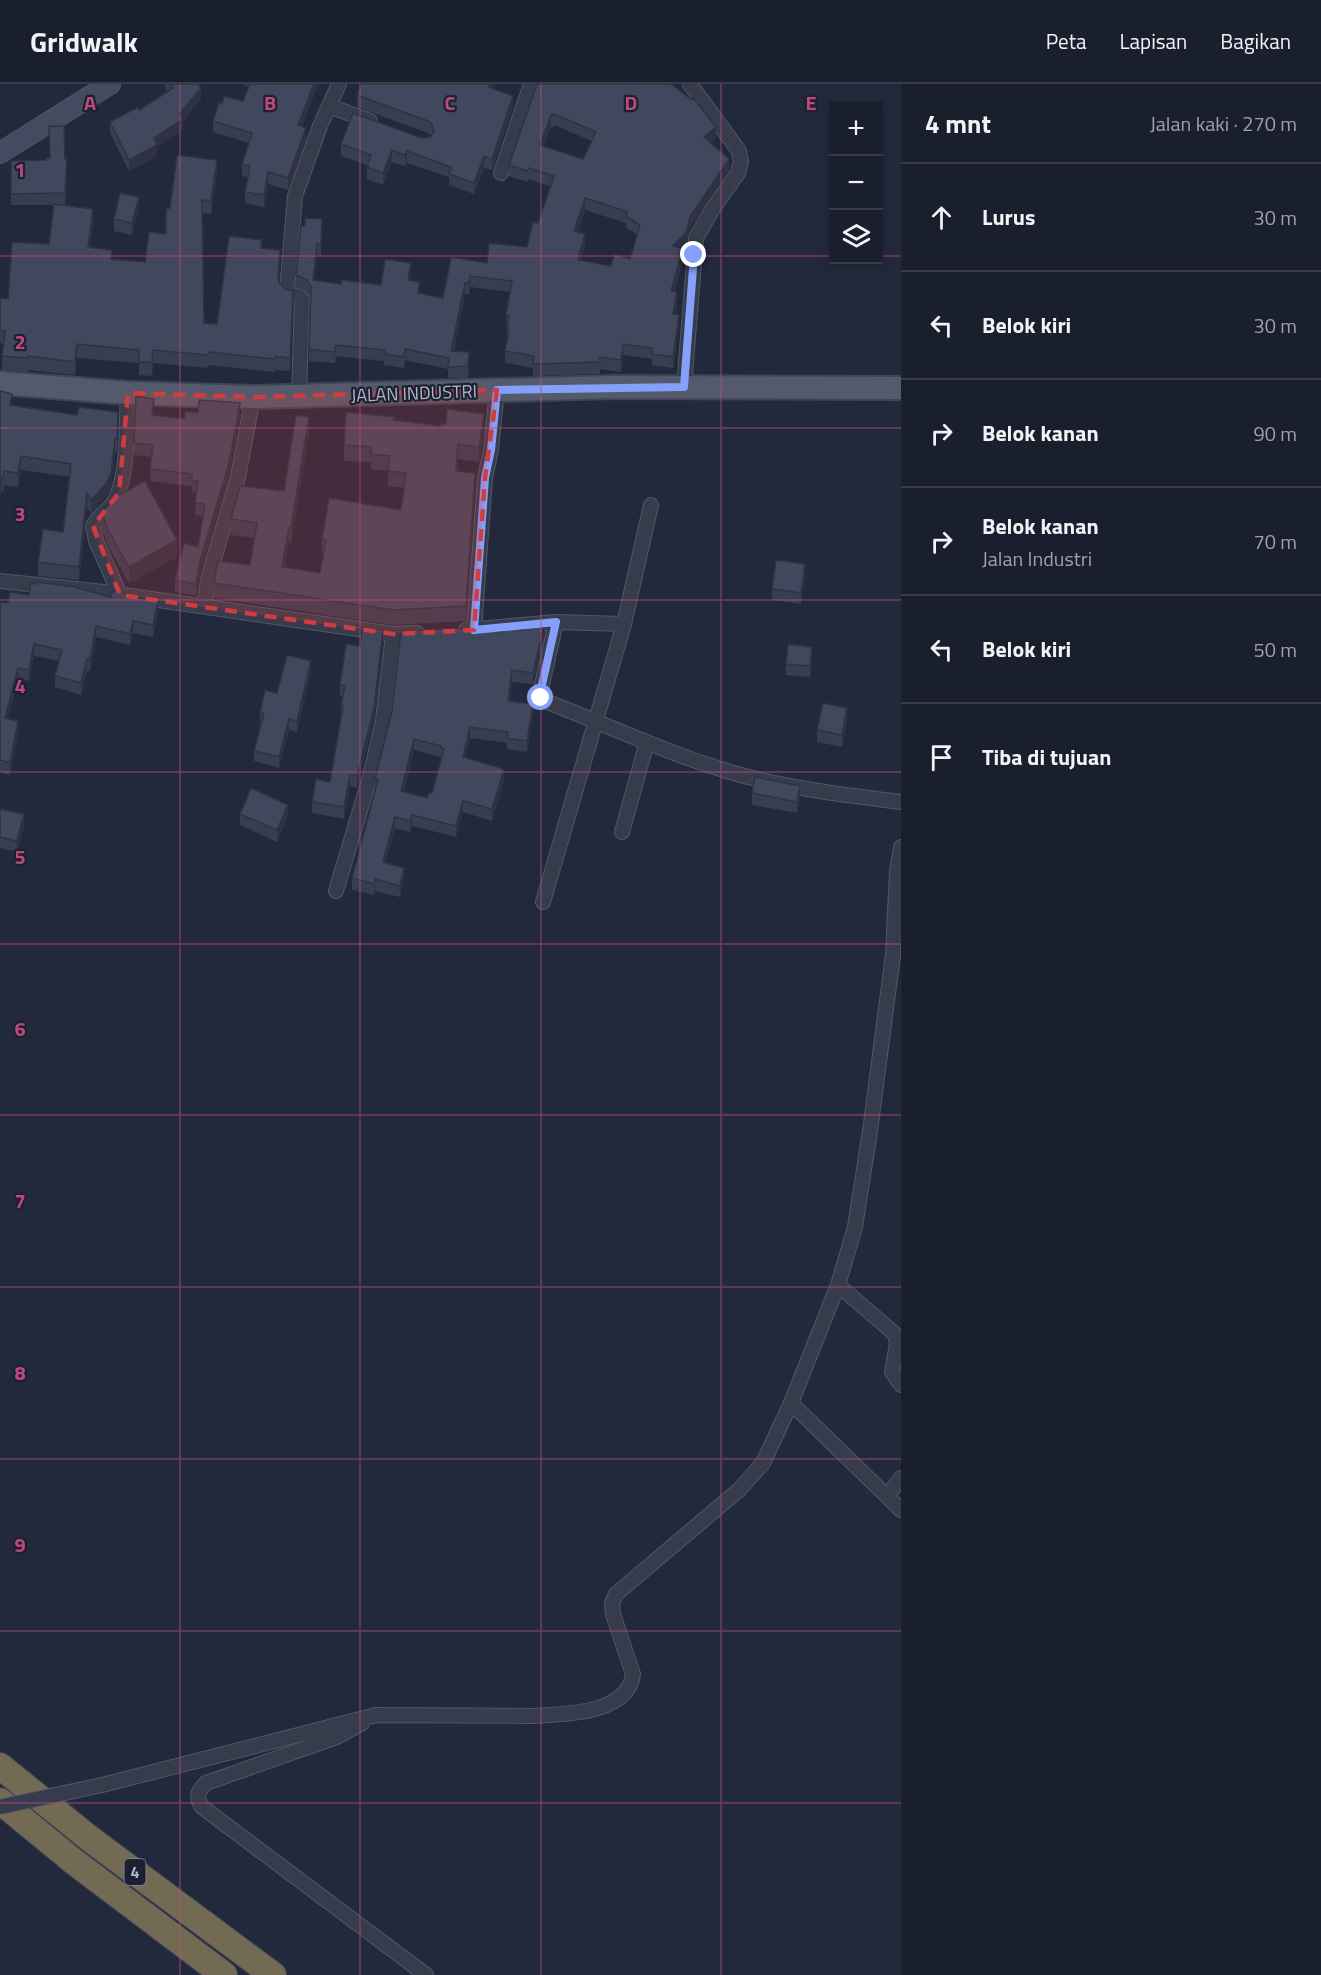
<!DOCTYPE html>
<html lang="id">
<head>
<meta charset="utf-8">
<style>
	body { margin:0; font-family:"Titillium Web",sans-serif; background:#232735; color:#f1f3f6 }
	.controls { position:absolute; right:18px; top:18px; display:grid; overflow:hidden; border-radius:0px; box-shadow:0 3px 9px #0003 }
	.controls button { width:54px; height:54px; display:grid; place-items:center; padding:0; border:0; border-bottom:2px solid #383d49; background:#1a1f2d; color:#f1f3f6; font:30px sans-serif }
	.stop { position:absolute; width:18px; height:18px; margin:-14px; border:4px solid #84a0fa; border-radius:50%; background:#fff }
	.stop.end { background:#84a0fa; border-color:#fff; box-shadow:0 2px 6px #0008 }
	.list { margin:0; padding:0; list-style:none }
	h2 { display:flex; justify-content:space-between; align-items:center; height:78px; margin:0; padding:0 24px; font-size:26px }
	h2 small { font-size:20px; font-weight:400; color:#9fa2aa }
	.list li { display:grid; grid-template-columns:39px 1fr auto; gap:18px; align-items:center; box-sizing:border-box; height:108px; padding:0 24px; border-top:2px solid #383d49 }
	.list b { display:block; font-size:22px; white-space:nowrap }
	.list p { margin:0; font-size:20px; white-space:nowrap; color:#9fa2aa }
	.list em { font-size:20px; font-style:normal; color:#9fa2aa }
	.icon { flex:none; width:33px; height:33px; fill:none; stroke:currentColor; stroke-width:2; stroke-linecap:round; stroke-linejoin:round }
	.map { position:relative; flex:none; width:901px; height:1891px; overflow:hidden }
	header { display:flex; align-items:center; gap:36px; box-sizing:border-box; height:84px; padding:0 30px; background:#1a1f2d; border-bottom:2px solid #383d49 }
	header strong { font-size:28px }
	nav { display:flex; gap:33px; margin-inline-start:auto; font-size:21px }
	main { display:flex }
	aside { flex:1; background:#1a1f2d }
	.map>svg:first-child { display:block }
</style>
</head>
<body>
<header>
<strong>Gridwalk</strong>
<nav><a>Peta</a><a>Lapisan</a><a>Bagikan</a></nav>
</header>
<main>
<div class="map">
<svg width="901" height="1891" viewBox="0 0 901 1891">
	<rect width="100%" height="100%" fill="#22293c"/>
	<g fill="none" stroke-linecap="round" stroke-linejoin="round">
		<defs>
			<g id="street">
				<path d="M329,22L370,37"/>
				<path d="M501,89L531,0"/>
				<path d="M684,303L696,154L712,126L738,89L741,78L739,67L690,0"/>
				<path d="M299,311L302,215L298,212L290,211L287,207L295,112L320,42L339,0"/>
				<path d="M0,497L103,508L393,550L417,549"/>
				<path d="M120,511L96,457L93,442C98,431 111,426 116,414C129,385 126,340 128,309"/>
				<path d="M204,522L209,492L238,393L253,313"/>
				<path d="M556,538L540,610L541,614L545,617C615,644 683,677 756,695C803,706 853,712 901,718"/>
				<path d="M466,546L556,538L624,540"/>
				<path d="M474,546L485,394L491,366L497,306"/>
				<path d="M622,748L647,658"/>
				<path d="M336,807L370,693L383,637L393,550"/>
				<path d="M543,818L624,540L651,421"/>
				<path d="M838,1201L895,1250L897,1260L892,1288L901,1301"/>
				<path d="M791,1319L901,1426"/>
				<path d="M888,1411L901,1394"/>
				<path d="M362,1639L337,1653L206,1699C198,1707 195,1712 202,1723L426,1891"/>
				<path d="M102,1701L376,1631L531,1632C563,1630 628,1631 633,1590L613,1530L612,1519L616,1510L740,1405L763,1379L791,1319L838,1201L855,1143L870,1047L893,871L897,787L901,763"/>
			</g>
			<path id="secondary" d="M0,69L110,0"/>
			<path id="primary" d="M0,299L128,309L253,313L613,303L901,304"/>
			<g id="highway">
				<path d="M0,1682L89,1754L273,1891"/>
				<path d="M0,1717L73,1777L224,1891"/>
			</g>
		</defs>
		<use href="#street" stroke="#515767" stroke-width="16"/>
		<use href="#secondary" stroke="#515767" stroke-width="22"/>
		<use href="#primary" stroke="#3f4555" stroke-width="26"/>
		<use href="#highway" stroke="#3e4454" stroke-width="28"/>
		<use href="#street" stroke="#363c4c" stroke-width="14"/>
		<use href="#secondary" stroke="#444a5f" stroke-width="20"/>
		<use href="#primary" stroke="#545a6c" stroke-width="22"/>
		<use href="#highway" stroke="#726a53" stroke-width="26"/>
		<defs>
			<path id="street-bridge" d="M0,1723L102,1701"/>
		</defs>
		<use href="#street-bridge" stroke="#515767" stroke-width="16" stroke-linecap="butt"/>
		<use href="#street-bridge" stroke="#363c4c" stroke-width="14"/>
	</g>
	<g fill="#383e51" fill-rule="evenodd">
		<path d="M165,0H201L199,2L201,15L183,37V46L157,63V72L129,87L110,49V38L139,26L166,9Z"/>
		<path d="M241,0H318L302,43L306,55L288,106L268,100L264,123L245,119V108L248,93L242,92V80L249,59L213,48V37L222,20L243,17L249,3Z"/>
		<path d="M435,0H494L492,4L513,24L492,86L484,84L474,110L449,101V93L407,79L405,82L392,78L383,101L367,95V81L341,72V60L430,53L431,51L428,49L357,23V11Z"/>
		<path d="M537,0L716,54L711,59L729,86L690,144L687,158L681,165L683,177L674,207L677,220L675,231L679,243L673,284L652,281V275L623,271L621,288L600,285V290L533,292V284L505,279V267L507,258L506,231L510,208L470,203L469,211L465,210L454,267L469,279L468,294H448V285L405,276L404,284L384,281V277L336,272L335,279L309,277L311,214L307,208L296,203V191L322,146L321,172L317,171L314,196L341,200L381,201L411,190L410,196L420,209L443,214L487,179L527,163L538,139L551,103L529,95L527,98L509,92V81ZM554,41L592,57L583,75L544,62L551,43L553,44ZM585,126L626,139V144L638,151L630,175L611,182L581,176L585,161L578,148Z"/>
		<path d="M65,75L67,87L65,121H58L93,138L90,163L112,175L145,178L166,150L170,124L217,89L211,130L203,129L204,239L217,240L262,164L280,179L279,198L293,220L290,287L275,286V288L209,281L208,284L153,279L152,292L139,291V279L77,274L75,291L28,286V288L2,286V272L4,260L0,259V214L8,215L49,160L54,121H11V77Z"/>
		<path d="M139,124L132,151L114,147V135Z"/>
		<path d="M0,307L12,322L118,342L117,369H115L111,402L106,413L91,430L87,423L79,496L38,492V478L63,448L70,393L21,386L18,403L4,401L3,408L1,407Z"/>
		<path d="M154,327V332L185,335L198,329L240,331L229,391L200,490L196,512L175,508V496L198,463L203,432L195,431L196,409L192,408V402L150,397L152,373L134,371V359Z"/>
		<path d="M394,336L440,342L484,345L479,378L458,375V387L475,404L466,537L393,541L214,514V499L250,481L255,454L231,451V435L284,407L309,349L291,458H289L284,483L320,489L324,470H322V455L401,426L404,404L388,402V387L371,385V378L344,377V361Z"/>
		<path d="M102,427L177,473L129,499L107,460L102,444Z"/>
		<path d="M805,492L801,520L772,516V505Z"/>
		<path d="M77,504L158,530L153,553L133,549L130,561L96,553L90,587H87L81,611L55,603V592L59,577L34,572L29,597L18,595L8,635L18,649L10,691L0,688V518L8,519L29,511Z"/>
		<path d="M503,548L544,552L533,600L512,598L510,617L533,632L527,668L507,665V659L470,654L465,674L504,696L492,737L463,728L456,753L412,742L410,748L395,744L385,779L404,795L400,813L375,807L374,811L352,806V794L375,704V695ZM414,666L441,673L432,709L427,714L404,708Z"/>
		<path d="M383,558L374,635L357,704L350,702L344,735L312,729V718L330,698L341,633V622L343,613L340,612V601L360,562Z"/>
		<path d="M812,574L810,593L786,591V580Z"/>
		<path d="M311,587L297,648L289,646L279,684L254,677V667L261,639H260V628L277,609Z"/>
		<path d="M847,636L842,663L817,658V646Z"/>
		<path d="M752,709L800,713L797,729L752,721Z"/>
		<path d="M0,725L24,742L17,768L0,764Z"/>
		<path d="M240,730L288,732L277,758L240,741Z"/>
	</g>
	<g fill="#2e3242">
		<path d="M314,0H318L298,53V41Z"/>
		<path d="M490,0H494L489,15V3Z"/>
		<path d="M201,4V15L183,37V46L157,63V72L129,87V76L154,54L179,30Z"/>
		<path d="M513,12V24L492,86V75Z"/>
		<path d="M551,31V43L540,72V61Z"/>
		<path d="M716,43V54L704,64V53Z"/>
		<path d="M306,44V55L288,106V94Z"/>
		<path d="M392,66V78L383,101V89Z"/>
		<path d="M407,67V79L405,82V71Z"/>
		<path d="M484,72V84L474,110V99Z"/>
		<path d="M729,75V86L690,144L687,158L673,174V162L690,133Z"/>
		<path d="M217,76V89L211,130V117Z"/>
		<path d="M268,88V100L264,123V111Z"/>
		<path d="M139,113V124L132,151V139Z"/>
		<path d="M585,114V126L574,158V147Z"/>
		<path d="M93,125V138L88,176V163Z"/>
		<path d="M585,150V161L578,187V176Z"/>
		<path d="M317,160V171L313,207V196Z"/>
		<path d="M683,165V177L671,218V207Z"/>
		<path d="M280,166V179L278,206V193Z"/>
		<path d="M411,179V190L408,208V196Z"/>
		<path d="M470,192V203L469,211V199Z"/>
		<path d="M465,199V210L451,278V267Z"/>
		<path d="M677,208V220L673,242V230Z"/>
		<path d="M679,231V243L673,284V273Z"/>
		<path d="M77,260V274L75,291V278Z"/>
		<path d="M623,260V271L621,288V276Z"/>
		<path d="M240,319V331L229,391L200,490L196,512V500L200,477Z"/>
		<path d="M484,330V345L479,378V363Z"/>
		<path d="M309,333V349L291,458V443Z"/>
		<path d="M115,355V369L111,402L106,413L91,430V416Z"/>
		<path d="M21,372V386L18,403V389Z"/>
		<path d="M475,389V404L466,537V522Z"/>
		<path d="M1,394V407L0,417V404Z"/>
		<path d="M87,409V423L79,496V483Z"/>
		<path d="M289,443V458L282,498V483Z"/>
		<path d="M177,456V473L129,499V483Z"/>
		<path d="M805,480V492L801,520V509Z"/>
		<path d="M158,518V530L153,553V541Z"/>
		<path d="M133,537V549L130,561V550Z"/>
		<path d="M544,541V552L533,600V589Z"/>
		<path d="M96,542V553L90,587V575Z"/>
		<path d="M383,546V558L374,635L357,704V692Z"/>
		<path d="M34,560V572L29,597V586Z"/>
		<path d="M812,563V574L810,593V582Z"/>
		<path d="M87,575V587L81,611V599Z"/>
		<path d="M311,577V587L297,648V637Z"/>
		<path d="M18,584V595L5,646V634Z"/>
		<path d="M512,586V598L508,628V617Z"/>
		<path d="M533,620V632L527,668V657Z"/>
		<path d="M847,624V636L842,663V651Z"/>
		<path d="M289,635V646L279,684V673Z"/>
		<path d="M18,637V649L10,691V679Z"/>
		<path d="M470,643V654L463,684V673Z"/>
		<path d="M414,655V666L401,718V707Z"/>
		<path d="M504,685V696L492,737V725Z"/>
		<path d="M350,691V702L344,735V723Z"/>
		<path d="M800,702V713L797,729V718Z"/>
		<path d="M463,717V728L456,753V742Z"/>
		<path d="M288,721V732L277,758V746Z"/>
		<path d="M24,730V742L17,768V757Z"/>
		<path d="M412,731V742L410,748V737Z"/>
		<path d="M395,733V744L383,789V778Z"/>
		<path d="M404,784V795L400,813V802Z"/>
		<path d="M375,795V807L374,811V800Z"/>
	</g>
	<g fill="#41485e" stroke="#2e3242" stroke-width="1.5" fill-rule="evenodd">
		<path d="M169,0H197L201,4L179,30L183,35L154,54L157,61L129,76L110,38L138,23L139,26L173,4Z"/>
		<path d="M250,0H314L298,41L306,44L288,94L268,88L264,111L245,108L250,82L242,80L252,49L213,37L219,18L222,20L224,12L243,17Z"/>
		<path d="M361,0H490L489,3L513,12L492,75L484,72L474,99L449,90L451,83L407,67L405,71L392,66L383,89L367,83L371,71L341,60L353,29L422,54L430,53L434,48L432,40L428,37L357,11Z"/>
		<path d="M537,0H671L691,15L693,14L716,43L704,53L729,75L690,133L687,147L673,162L683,165L671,207L677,208L673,230L679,231L673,273L652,270V264L623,260L621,276L600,273V278L533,280L534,272L505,267L509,247H507L509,231H506L512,197L470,192L469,199H465L451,267L469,268L468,282L448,283L449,274L405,265L404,273L384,270L385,266L336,261L335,268L309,265L311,203L307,196L296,191L301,142H305V134L322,135L321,160H317L313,196L341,200V196L381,201L385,175L411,179L408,196L420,198L418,209L443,214L451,173L487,179L489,159L527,163L533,138L538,139L554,92L529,84L527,87L509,81ZM554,30L596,48L583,75L540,61L551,31L553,32ZM585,114L628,128L626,132L640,141L630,175L614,170L611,182L578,176L585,150L574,147Z"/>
		<path d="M49,42H64L65,75H67L65,109L11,110V77L46,76V74H50Z"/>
		<path d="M177,71L217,76L211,117L202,116L204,239L217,240L229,152L262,156L261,164L280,166L278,193L279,198L285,205L293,207L290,274L275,272V275L209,268L208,271L153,266L152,278H139V266L77,260L75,278L28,272V274L2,272L5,247L0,246V214L8,215L12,158L49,160L54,120L93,125L88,163L112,166L111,175L145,178L149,148L166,150V125L170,124Z"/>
		<path d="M120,109L139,113L132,139L114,135Z"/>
		<path d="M0,307L12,310L10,321L77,331L79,323L118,328L117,355H115L111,389L106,400L91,416L87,409L79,483L38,478L43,445L63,448L71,380L21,372L18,389L4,387L3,394H1L0,404Z"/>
		<path d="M136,312L154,315L152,331L185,335V327L198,329L199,316L240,319L229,379L200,477L196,500L175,496L184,459L198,463L205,420L195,419L198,397L192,396V390L150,385L153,361L134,359Z"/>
		<path d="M447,325L484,330L479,363L458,360L456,387L475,389L466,522L393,526L214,499L218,477L250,481L257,439L231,435L240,402L284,407L296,331L309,333L291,443H289L282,483L320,489L326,456L322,455L329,414L401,426L406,389L388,387L390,372L371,370V363L344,361L346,328L394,333L393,336L440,342L441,340H446Z"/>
		<path d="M145,397L177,456L129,483L107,444L102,427L116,413Z"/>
		<path d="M776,476L805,480L801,509L772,505Z"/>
		<path d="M36,498L77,503V504L111,513L112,507L158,518L153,541L133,537L130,550L96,542L90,575H87L81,599L55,592L62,566L34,560L29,586L18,584L5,634L18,637L10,679L0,676V518L8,519L10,508L29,511L31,499L36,500Z"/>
		<path d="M525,539L544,541L533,589L512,586L508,617L533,620L527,657L507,654L508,648L470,643L463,673L504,685L492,725L463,717L456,742L412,731L410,737L395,733L383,778L404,784L400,802L375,795L374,800L352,794L378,696L375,695L392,627L401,547L473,544L503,548V543L523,546ZM414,655L441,662V664L444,665L432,709H429L427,714L401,707Z"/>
		<path d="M362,543L383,546L374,624L357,692L350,691L344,723L312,718L316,695L330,698L343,622H341L345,602L340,601L346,560L360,562Z"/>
		<path d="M788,560L812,563L810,582L786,580Z"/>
		<path d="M287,571L311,577L297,637L289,635L279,673L254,667L264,629L260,628L265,606L277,609Z"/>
		<path d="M823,619L847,624L842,651L817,646Z"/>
		<path d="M755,693L800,702L797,718L752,709Z"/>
		<path d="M251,704L288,721L277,746L240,730Z"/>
		<path d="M0,725L24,730L17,757L0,753Z"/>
	</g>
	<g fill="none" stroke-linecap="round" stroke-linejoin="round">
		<path stroke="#84a0fa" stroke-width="8" d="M541,614L540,610L556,538L474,546L485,394L491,366L497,306L684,303L694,171"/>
	</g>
	<path fill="#d03d40" fill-opacity="0.2" stroke="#d03d40" stroke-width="4.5" stroke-dasharray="12 8" stroke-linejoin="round" d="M497,306L485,394L474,546L393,550L120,511L93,442L119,409L128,309L253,313Z"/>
	<path fill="none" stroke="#bd487c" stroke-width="1.5" stroke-opacity="0.55" d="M180,0V1891M360,0V1891M541,0V1891M721,0V1891M0,172H834M878,172H901M0,344H901M0,516H901M0,688H901M0,860H901M0,1031H901M0,1203H901M0,1375H901M0,1547H901M0,1719H901"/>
	<g text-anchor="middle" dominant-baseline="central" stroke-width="4.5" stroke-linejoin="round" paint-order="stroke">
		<rect fill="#1b2131" stroke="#848a9b" stroke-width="1.5" x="124.5" y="1775" width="21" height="26" rx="4.5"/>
		<g font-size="16" font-weight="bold" fill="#b1b7c8">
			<text x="135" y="1788">4</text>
		</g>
		<g font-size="18" fill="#b1b7c8" stroke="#1b2131">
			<text transform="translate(414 309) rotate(-2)">JALAN INDUSTRI</text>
		</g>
	</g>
	<g font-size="20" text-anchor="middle" font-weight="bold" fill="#bd487c" stroke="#1b2131" stroke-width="4.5" stroke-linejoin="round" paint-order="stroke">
		<text x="90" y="26">A</text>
		<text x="270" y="26">B</text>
		<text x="450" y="26">C</text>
		<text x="631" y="26">D</text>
		<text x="811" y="26">E</text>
		<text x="20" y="93">1</text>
		<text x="20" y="265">2</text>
		<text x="20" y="437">3</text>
		<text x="20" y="609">4</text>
		<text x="20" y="780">5</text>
		<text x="20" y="952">6</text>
		<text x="20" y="1124">7</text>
		<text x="20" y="1296">8</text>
		<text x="20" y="1468">9</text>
	</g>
</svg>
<div class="controls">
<button>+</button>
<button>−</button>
<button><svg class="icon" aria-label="layers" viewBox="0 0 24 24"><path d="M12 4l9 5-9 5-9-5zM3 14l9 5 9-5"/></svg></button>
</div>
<div class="stop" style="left:541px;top:614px"></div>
<div class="stop end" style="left:694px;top:171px"></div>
</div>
<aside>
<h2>4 mnt<small>Jalan kaki · 270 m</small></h2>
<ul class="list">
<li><svg class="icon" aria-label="ahead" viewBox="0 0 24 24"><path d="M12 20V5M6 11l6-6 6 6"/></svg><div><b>Lurus</b></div><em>30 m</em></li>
<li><svg class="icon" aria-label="left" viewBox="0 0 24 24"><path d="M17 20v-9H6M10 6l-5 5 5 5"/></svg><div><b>Belok kiri</b></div><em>30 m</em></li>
<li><svg class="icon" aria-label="right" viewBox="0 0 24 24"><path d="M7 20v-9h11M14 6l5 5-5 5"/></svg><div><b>Belok kanan</b></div><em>90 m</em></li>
<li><svg class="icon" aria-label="right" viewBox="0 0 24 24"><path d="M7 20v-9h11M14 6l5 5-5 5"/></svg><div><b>Belok kanan</b><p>Jalan Industri</p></div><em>70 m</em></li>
<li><svg class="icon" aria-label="left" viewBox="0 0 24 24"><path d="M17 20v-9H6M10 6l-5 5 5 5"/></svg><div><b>Belok kiri</b></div><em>50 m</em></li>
<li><svg class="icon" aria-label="arrive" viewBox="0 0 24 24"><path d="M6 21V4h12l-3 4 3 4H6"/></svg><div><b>Tiba di tujuan</b></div></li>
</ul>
</aside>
</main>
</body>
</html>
